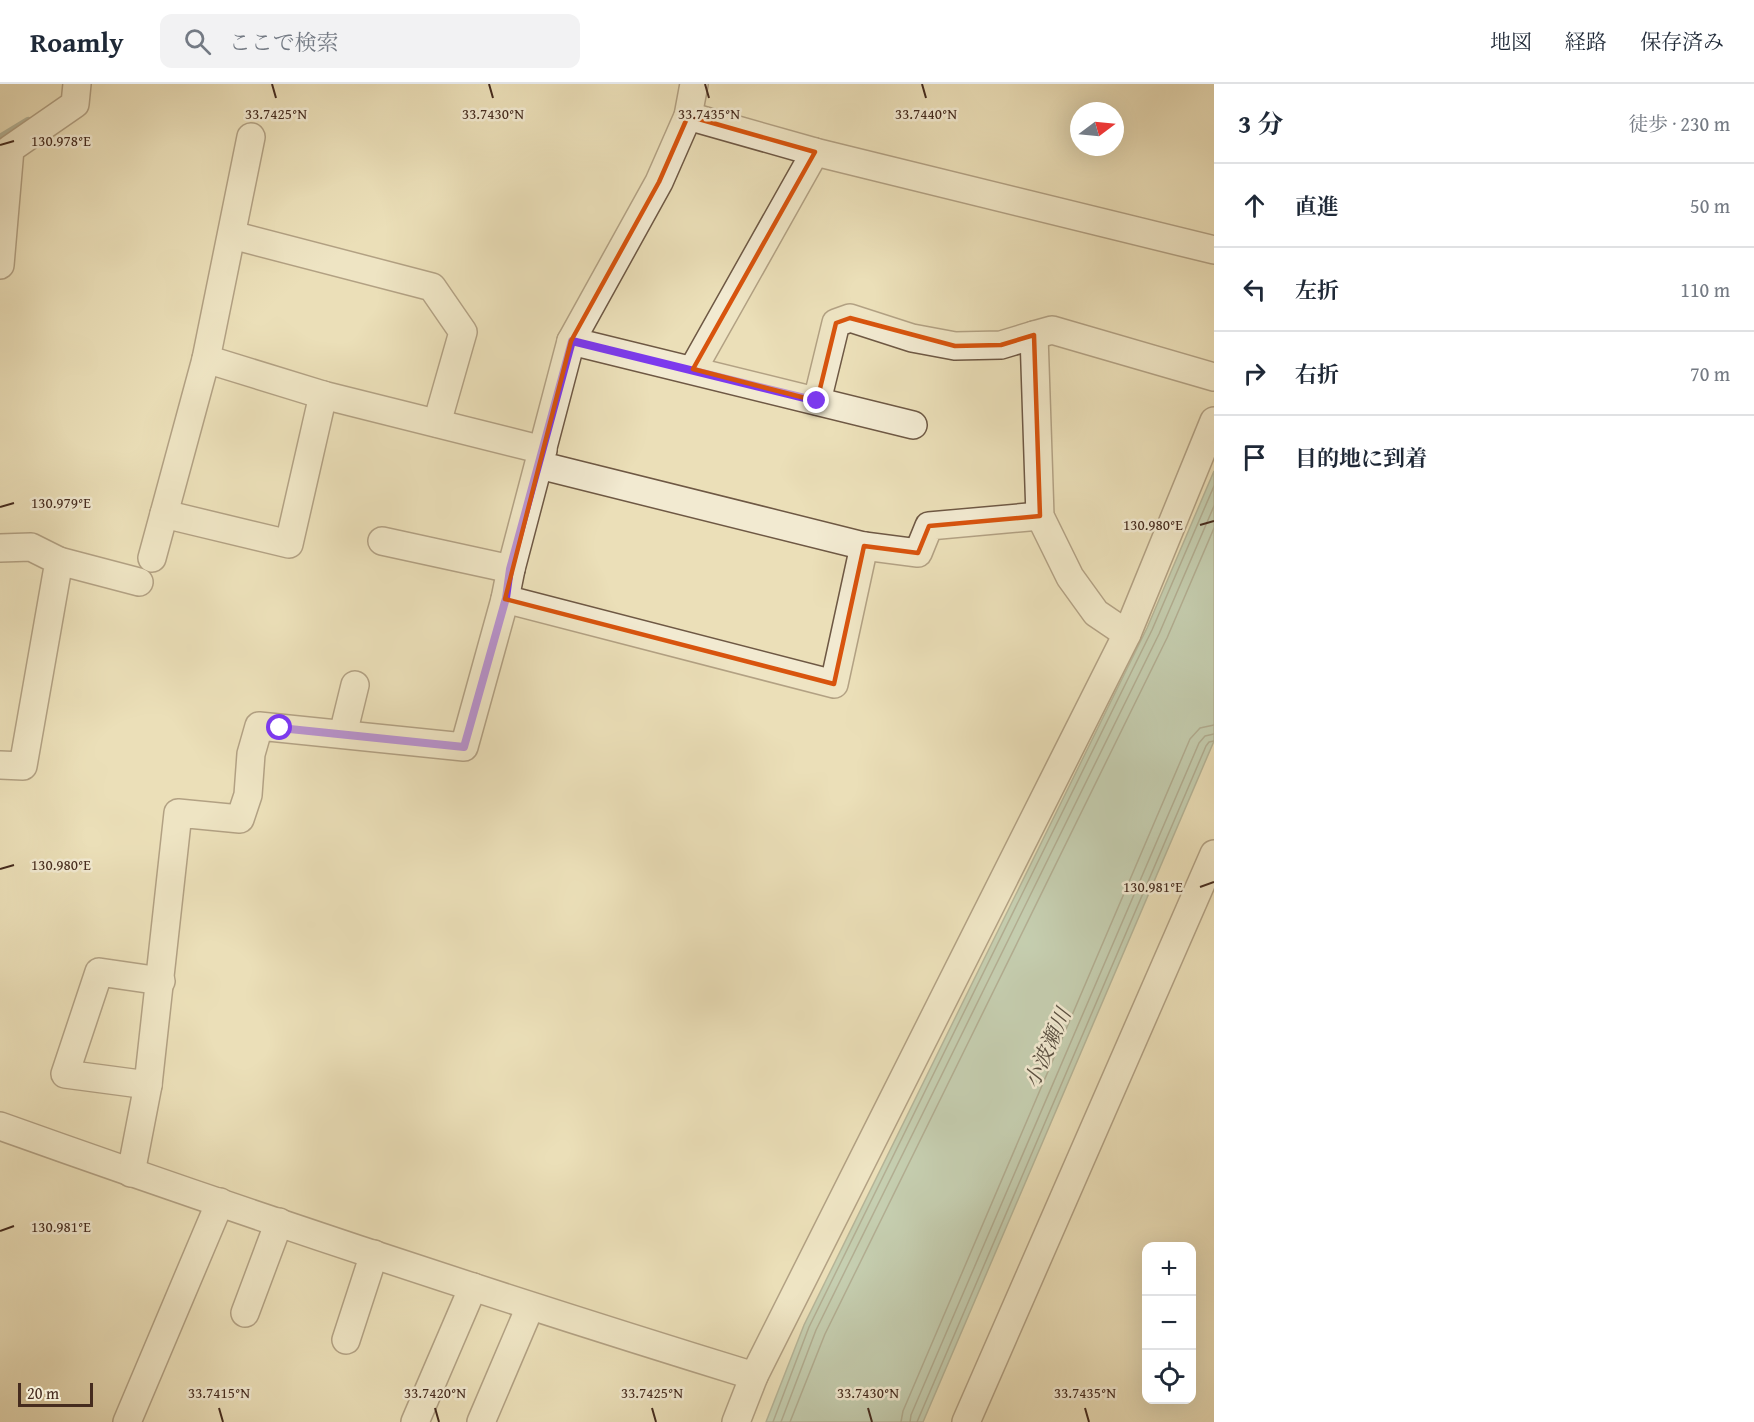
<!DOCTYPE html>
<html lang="ja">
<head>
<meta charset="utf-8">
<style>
	body { margin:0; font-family:"Gentium Book Plus","Noto Serif JP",serif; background:#f2f2f3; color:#1f2937 }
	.controls { position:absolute; right:18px; bottom:18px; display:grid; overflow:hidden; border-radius:12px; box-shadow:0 6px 24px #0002 }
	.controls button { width:54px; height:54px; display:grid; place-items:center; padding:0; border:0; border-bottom:2px solid #e0e1e3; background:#fff; color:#1f2937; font:30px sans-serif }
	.compass { position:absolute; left:1070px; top:18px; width:54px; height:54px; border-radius:50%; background:#fff; box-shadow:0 6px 24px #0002; rotate:74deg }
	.scale { position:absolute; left:18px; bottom:15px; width:75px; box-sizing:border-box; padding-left:6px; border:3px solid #452b1e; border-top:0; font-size:16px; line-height:21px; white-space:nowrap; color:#452b1e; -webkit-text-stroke:4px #f2ead1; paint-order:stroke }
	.stop { position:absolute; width:18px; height:18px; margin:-14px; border:4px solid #7c3aed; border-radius:50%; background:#fff }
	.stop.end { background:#7c3aed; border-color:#fff; box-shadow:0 2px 6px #0008 }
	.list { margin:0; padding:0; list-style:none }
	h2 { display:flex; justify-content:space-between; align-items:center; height:78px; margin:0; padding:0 24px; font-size:26px }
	h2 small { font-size:20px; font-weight:400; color:#747a83 }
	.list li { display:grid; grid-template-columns:39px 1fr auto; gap:18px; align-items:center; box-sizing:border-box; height:84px; padding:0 24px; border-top:2px solid #e0e1e3 }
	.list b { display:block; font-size:22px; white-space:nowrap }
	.list em { font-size:20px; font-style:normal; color:#747a83 }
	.icon { flex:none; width:33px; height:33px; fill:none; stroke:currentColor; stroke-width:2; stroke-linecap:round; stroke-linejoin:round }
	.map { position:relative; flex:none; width:1214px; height:1338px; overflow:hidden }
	header { display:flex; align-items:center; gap:36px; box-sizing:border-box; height:84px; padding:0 30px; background:#fff; border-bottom:2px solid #e0e1e3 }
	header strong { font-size:28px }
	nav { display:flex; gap:33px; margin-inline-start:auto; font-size:21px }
	.search { width:420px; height:54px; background:#f2f2f3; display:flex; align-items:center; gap:15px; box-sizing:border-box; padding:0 21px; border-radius:12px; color:#747a83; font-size:22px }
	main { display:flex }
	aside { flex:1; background:#fff }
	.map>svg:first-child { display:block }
</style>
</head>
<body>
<header>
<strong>Roamly</strong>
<div class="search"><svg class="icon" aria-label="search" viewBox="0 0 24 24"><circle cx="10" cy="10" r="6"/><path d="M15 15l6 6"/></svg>ここで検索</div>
<nav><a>地図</a><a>経路</a><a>保存済み</a></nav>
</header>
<main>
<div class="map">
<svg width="1214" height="1338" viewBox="0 0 1214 1338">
	<rect width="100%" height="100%" fill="#ebdfb8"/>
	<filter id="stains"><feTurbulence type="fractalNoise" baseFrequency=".00333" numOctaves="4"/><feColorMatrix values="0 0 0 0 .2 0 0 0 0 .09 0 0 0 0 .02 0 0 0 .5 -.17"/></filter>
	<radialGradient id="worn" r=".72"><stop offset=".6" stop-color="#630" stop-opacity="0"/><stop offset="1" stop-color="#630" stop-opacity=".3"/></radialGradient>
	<path fill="#99bda9" stroke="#778371" stroke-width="1.5" d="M1214,387V657L923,1338H766L804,1241L1147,544Z"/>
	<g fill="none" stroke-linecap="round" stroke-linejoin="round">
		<g stroke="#6f7464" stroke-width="1.5">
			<path d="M773,1338L809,1243L1152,546L1214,402"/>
			<path d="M781,1338L816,1246L1159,550L1214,422"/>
			<path d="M790,1338L825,1250L1167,554L1214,444"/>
			<path d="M901,1338L903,1327L1190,655L1200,644L1214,641"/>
			<path d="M910,1338L911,1331L1199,659L1205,652L1214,650"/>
			<path d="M917,1338L1206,662L1209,658L1214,657"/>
		</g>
		<path stroke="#778371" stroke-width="8" d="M0,54L28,37"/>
		<defs>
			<g id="street">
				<path d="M694,0L688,32L659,98L571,257L511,485L505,515L834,600L864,462"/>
				<path d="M688,32L815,68L1214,166"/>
				<path d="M232,151L432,203L463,248L437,339"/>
				<path d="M0,181L10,65L75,20L77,0"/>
				<path d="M1034,251L1052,246L1214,293"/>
				<path d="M571,257L913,341"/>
				<path d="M206,275L323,311L543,366"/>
				<path d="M693,285L815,68"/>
				<path d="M817,317L836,239L850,234L912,254L955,262L1001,261L1034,251L1040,432L1070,493L1096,529L1127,550"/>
				<path d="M539,381L864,462L918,469L929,442L1040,432"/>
				<path d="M164,430L289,460L323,311"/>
				<path d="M382,457L511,485"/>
				<path d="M0,464L31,463L59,477L23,682L0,681"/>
				<path d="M152,474L206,275L251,53"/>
				<path d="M59,477L139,498"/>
				<path d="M343,650L355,601"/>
				<path d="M148,1001L65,990L99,888L161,897"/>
				<path d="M0,1042C249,1131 501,1214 754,1292"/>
				<path d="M131,1089L148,1001L178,729L240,735L248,711L251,670L259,642L464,663L505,515"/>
				<path d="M245,1229L279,1138"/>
				<path d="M346,1256L374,1170"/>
				<path d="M127,1338L220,1118"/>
				<path d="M415,1338L473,1203"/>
				<path d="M481,1338L530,1223"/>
				<path d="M736,1338L754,1292L1127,550L1214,337"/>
				<path d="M966,1338L1214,770"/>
			</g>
		</defs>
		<use href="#street" stroke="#6e5844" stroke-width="30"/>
		<use href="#street" stroke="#f2ead1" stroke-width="27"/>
	</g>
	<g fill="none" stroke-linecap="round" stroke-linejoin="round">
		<path stroke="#7c3aed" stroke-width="8" d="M280,644L464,663L506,514L510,485L572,257L817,317"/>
	</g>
	<path d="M0 0H1214V1338H0ZM688,32L815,68L693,285L817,317L836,239L850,234L955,262L1001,261L1034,251L1040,432L929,442L918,469L864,462L834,600L505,515L571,257L659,98Z" fill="#ebdfb8" fill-opacity=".55" fill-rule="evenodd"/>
	<path fill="none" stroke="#d8540e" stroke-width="4.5" stroke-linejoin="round" d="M688,32L815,68L693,285L817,317L836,239L850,234L955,262L1001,261L1034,251L1040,432L929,442L918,469L864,462L834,600L505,515L571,257L659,98Z"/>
	<path fill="none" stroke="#452b1e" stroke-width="2" d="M272,0L276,14M489,0L493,14M705,0L709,14M922,0L926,14M0,61L14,57M0,423L14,419M1200,441L1214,437M0,785L14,781M1200,803L1214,798M0,1147L14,1142M219,1324L223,1338M435,1324L439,1338M652,1324L656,1338M868,1324L872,1338M1085,1324L1089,1338"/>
	<g text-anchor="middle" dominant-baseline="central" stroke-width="5" stroke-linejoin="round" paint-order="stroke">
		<g font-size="21" font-style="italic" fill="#5a5041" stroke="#f2ead1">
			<text transform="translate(1047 964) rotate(-66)">小波瀬川</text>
		</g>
	</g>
	<g font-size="15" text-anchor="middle" fill="#452b1e" stroke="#f2ead1" stroke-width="5" stroke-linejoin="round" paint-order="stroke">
		<text x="276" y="35">33.7425°N</text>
		<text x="493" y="35">33.7430°N</text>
		<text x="709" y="35">33.7435°N</text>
		<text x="926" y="35">33.7440°N</text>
		<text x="61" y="62">130.978°E</text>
		<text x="61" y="424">130.979°E</text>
		<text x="1153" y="446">130.980°E</text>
		<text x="61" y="786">130.980°E</text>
		<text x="1153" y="808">130.981°E</text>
		<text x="61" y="1148">130.981°E</text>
		<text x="219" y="1314">33.7415°N</text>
		<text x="435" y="1314">33.7420°N</text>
		<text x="652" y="1314">33.7425°N</text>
		<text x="868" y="1314">33.7430°N</text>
		<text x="1085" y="1314">33.7435°N</text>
	</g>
	<rect width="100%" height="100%" filter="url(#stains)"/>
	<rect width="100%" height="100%" fill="url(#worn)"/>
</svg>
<div class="controls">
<button>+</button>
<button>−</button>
<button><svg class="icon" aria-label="locate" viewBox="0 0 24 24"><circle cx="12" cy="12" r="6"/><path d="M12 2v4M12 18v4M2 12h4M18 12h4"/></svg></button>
</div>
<svg class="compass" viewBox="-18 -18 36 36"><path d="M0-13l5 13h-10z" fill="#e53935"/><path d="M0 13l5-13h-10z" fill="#747a83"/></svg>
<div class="scale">20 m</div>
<div class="stop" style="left:280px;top:644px"></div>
<div class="stop end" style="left:817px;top:317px"></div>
</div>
<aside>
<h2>3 分<small>徒歩 · 230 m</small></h2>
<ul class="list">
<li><svg class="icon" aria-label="ahead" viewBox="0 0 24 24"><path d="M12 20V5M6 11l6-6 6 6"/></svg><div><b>直進</b></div><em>50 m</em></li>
<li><svg class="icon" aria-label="left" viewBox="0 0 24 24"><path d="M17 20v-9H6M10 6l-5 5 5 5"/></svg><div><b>左折</b></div><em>110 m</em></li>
<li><svg class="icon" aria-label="right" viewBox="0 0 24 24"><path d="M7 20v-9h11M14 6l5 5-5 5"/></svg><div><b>右折</b></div><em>70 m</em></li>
<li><svg class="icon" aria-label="arrive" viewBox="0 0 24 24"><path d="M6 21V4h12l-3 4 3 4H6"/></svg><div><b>目的地に到着</b></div></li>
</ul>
</aside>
</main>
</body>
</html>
